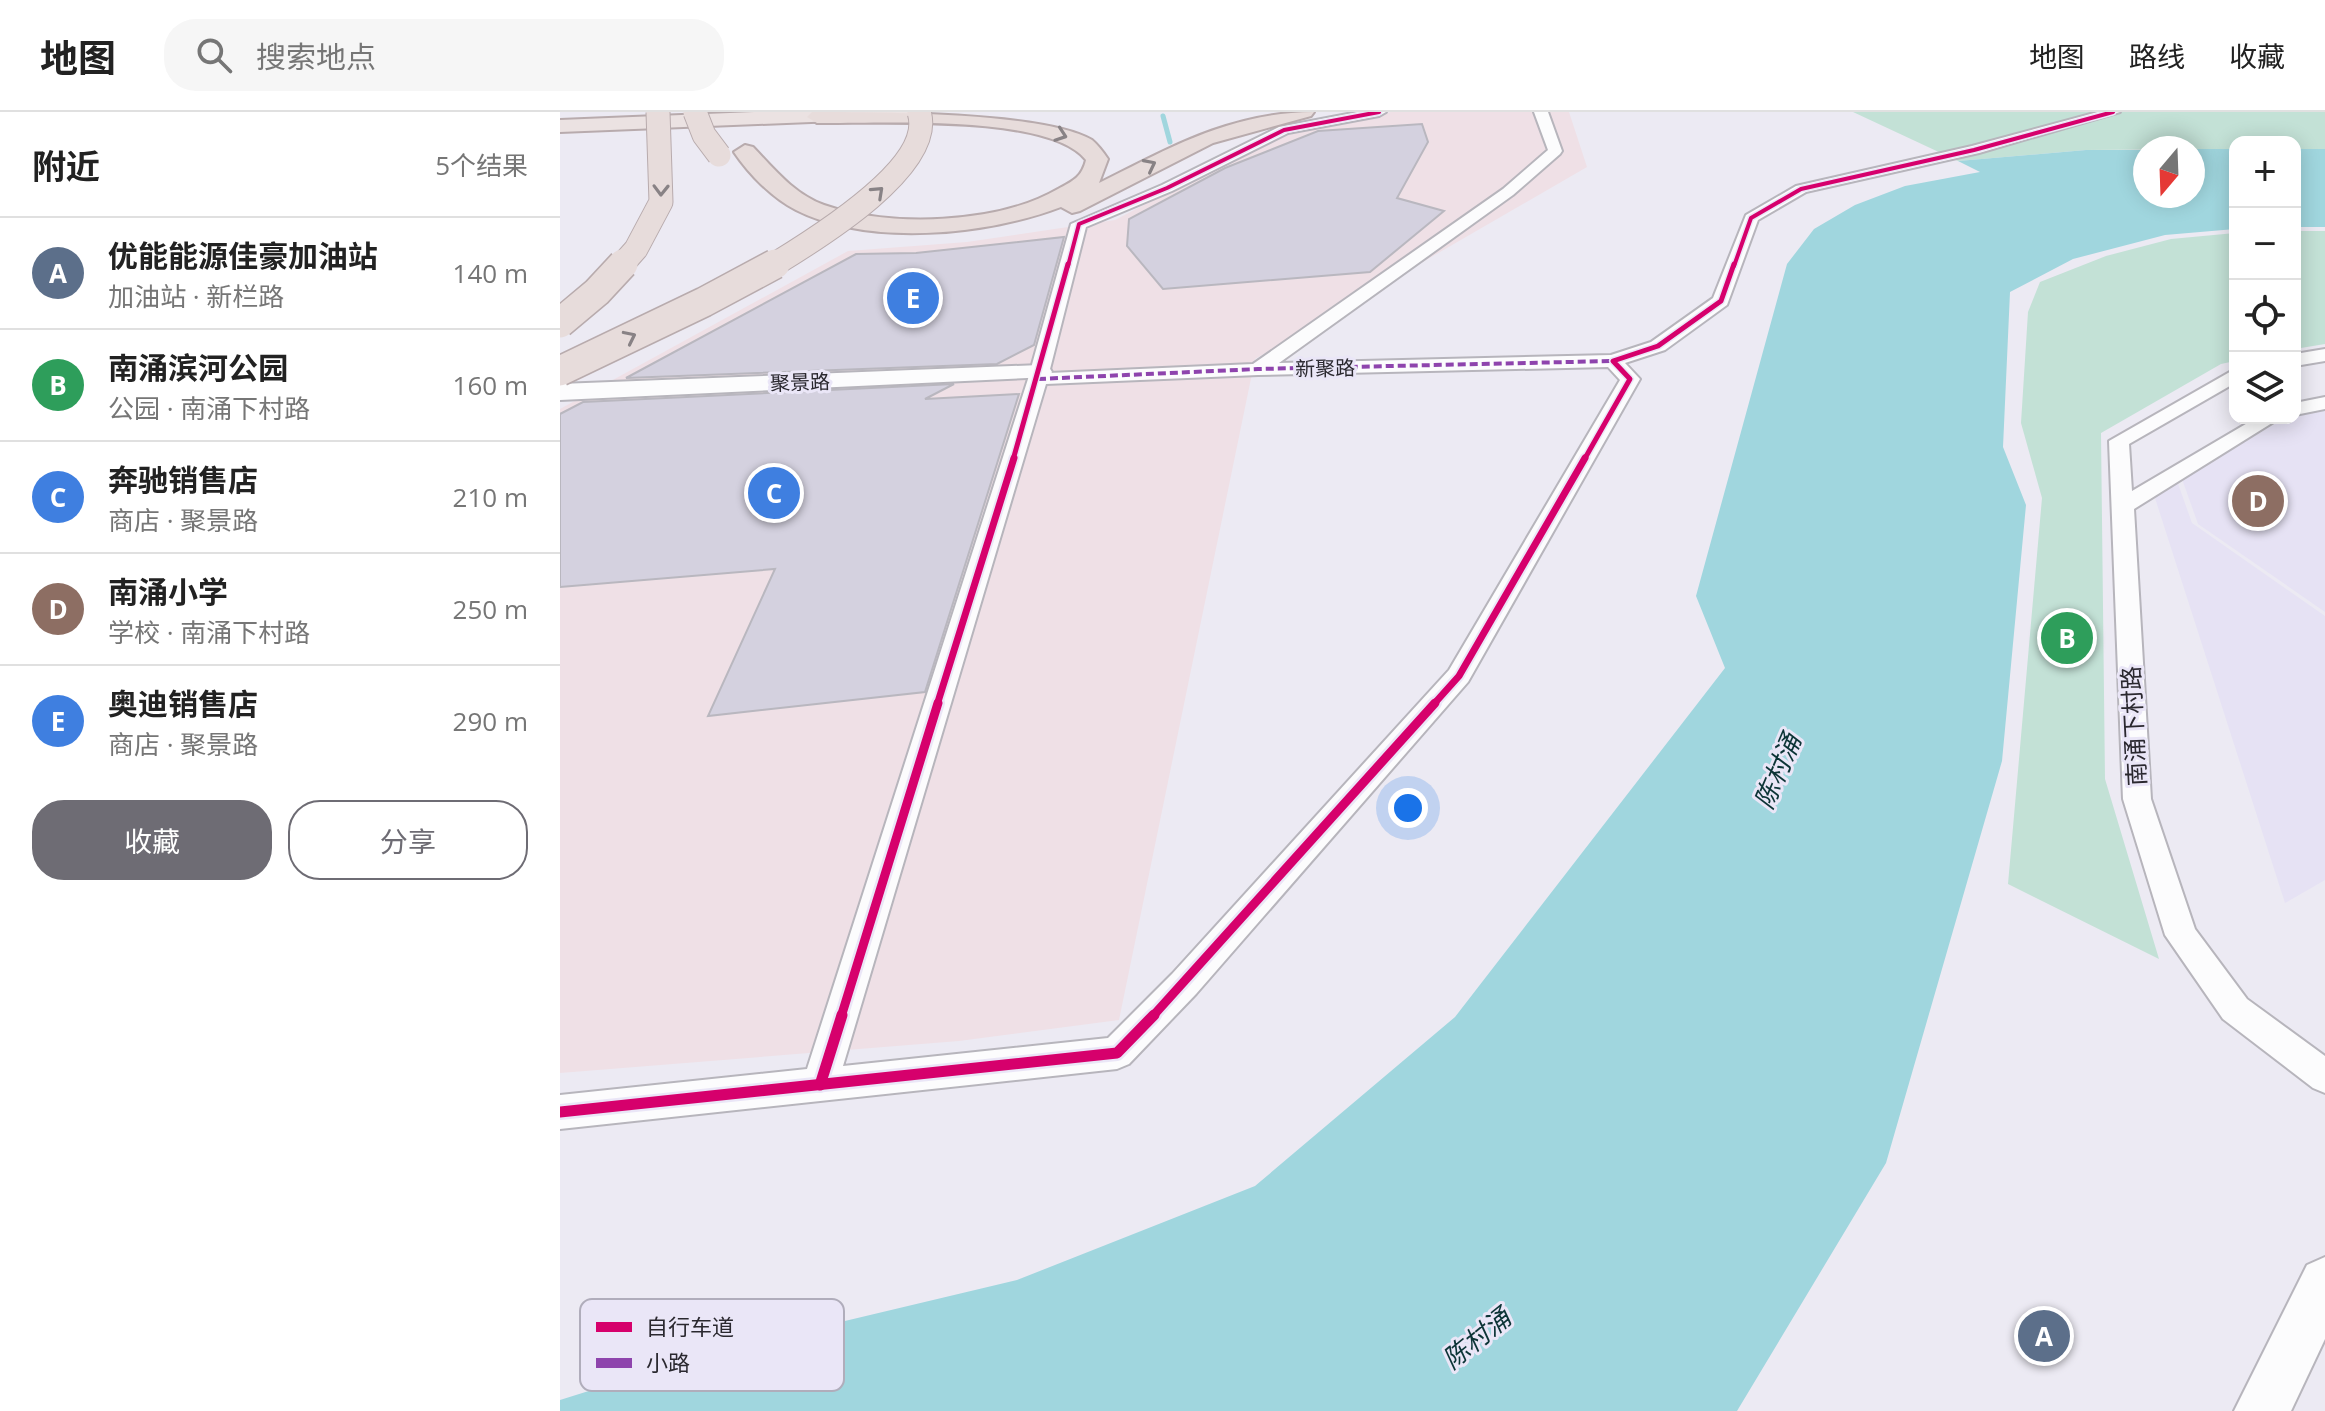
<!DOCTYPE html>
<html lang="zh">
<head>
<meta charset="utf-8">
<style>
	body { margin:0; font-family:"Open Sans","Noto Sans SC",sans-serif; background:#f6f6f6; color:#222 }
	.controls { position:absolute; right:24px; top:24px; display:grid; overflow:hidden; border-radius:16px; box-shadow:0 4px 20px #0003 }
	.controls button { width:72px; height:72px; display:grid; place-items:center; padding:0; border:0; border-bottom:2px solid #e0e0e0; background:#fff; color:#222; font:40px sans-serif }
	.compass { position:absolute; left:1573px; top:24px; width:72px; height:72px; border-radius:50%; background:#fff; box-shadow:0 4px 20px #0003; rotate:199deg }
	.you { position:absolute; left:848px; top:696px; width:28px; height:28px; margin:-20px; border:6px solid #fff; border-radius:50%; background:#1a73e8; box-shadow:0 0 0 12px #1a73e833 }
	.badge { display:grid; place-items:center; width:52px; height:52px; border-radius:50%; background:#6e6c74; color:#fff; font-size:26px; font-weight:700 }
	.pin { position:absolute; translate:-50% -50%; border:4px solid #fff; box-shadow:0 2px 8px #0006 }
	.list { margin:0; padding:0; list-style:none }
	h2 { display:flex; justify-content:space-between; align-items:center; height:104px; margin:0; padding:0 32px; font-size:34px }
	h2 small { font-size:26px; font-weight:400; color:#767676 }
	.list li { display:grid; grid-template-columns:52px 1fr auto; gap:24px; align-items:center; box-sizing:border-box; height:112px; padding:0 32px; border-top:2px solid #e0e0e0 }
	.list b { display:block; font-size:30px; white-space:nowrap }
	.list p { margin:0; font-size:26px; white-space:nowrap; color:#767676 }
	.list em { font-size:26px; font-style:normal; color:#767676 }
	.actions { display:flex; gap:16px; padding:24px 32px }
	.actions a { flex:1; padding:18px 0; border:2px solid #6e6c74; border-radius:32px; text-align:center; font-size:28px; color:#6e6c74 }
	.actions .main { background:#6e6c74; color:#fff }
	.icon { flex:none; width:44px; height:44px; fill:none; stroke:currentColor; stroke-width:2; stroke-linecap:round; stroke-linejoin:round }
	.map { position:relative; flex:none; width:1765px; height:1299px; overflow:hidden }
	header { display:flex; align-items:center; gap:48px; box-sizing:border-box; height:112px; padding:0 40px; background:#fff; border-bottom:2px solid #e0e0e0 }
	header strong { font-size:38px }
	nav { display:flex; gap:44px; margin-inline-start:auto; font-size:28px }
	.search { width:560px; height:72px; background:#f6f6f6; display:flex; align-items:center; gap:20px; box-sizing:border-box; padding:0 28px; border-radius:32px; color:#767676; font-size:30px }
	main { display:flex }
	aside { flex:1; background:#fff }
	.map>svg:first-child { display:block }
</style>
</head>
<body>
<header>
<strong>地图</strong>
<div class="search"><svg class="icon" aria-label="search" viewBox="0 0 24 24"><circle cx="10" cy="10" r="6"/><path d="M15 15l6 6"/></svg>搜索地点</div>
<nav><a>地图</a><a>路线</a><a>收藏</a></nav>
</header>
<main>
<aside>
<h2>附近<small>5个结果</small></h2>
<ul class="list">
<li><span class="badge" style="background:#5c6f8a">A</span><div><b>优能能源佳豪加油站</b><p>加油站 · 新栏路</p></div><em>140 m</em></li>
<li><span class="badge" style="background:#2e9e5b">B</span><div><b>南涌滨河公园</b><p>公园 · 南涌下村路</p></div><em>160 m</em></li>
<li><span class="badge" style="background:#3f7fe0">C</span><div><b>奔驰销售店</b><p>商店 · 聚景路</p></div><em>210 m</em></li>
<li><span class="badge" style="background:#8d6e63">D</span><div><b>南涌小学</b><p>学校 · 南涌下村路</p></div><em>250 m</em></li>
<li><span class="badge" style="background:#3f7fe0">E</span><div><b>奥迪销售店</b><p>商店 · 聚景路</p></div><em>290 m</em></li>
</ul>
<div class="actions"><a class="main">收藏</a><a>分享</a></div>
</aside>
<div class="map">
<svg width="1765" height="1299" viewBox="0 0 1765 1299">
	<rect width="100%" height="100%" fill="#eceaf3"/>
	<path fill="#efe0e6" d="M831,0H1009L1027,55L695,247L559,908L399,929L0,961V297L288,139L407,130L555,108L675,45L736,20Z"/>
	<g fill="#e6e2f4">
		<path d="M1765,298V500L1638,412L1622,367L1725,306Z"/>
		<path d="M1616,366L1632,411L1765,504V768L1725,791L1595,386Z"/>
	</g>
	<g fill="#c3e1d6">
		<path d="M1293,0H1765V37H1735V30H1675V37L1526,38L1398,49Z"/>
		<path d="M1735,119H1765V232L1735,237Z"/>
		<path d="M1675,121V249L1661,252L1541,321L1545,667L1599,847L1448,772L1482,386L1461,311L1468,200L1480,170L1546,144L1611,127Z"/>
	</g>
	<g fill="#a0d6de">
		<path d="M1633,37H1675V117L1605,123L1513,147L1450,180L1443,335L1466,393L1442,649L1326,1051L1177,1299H0V1288L150,1241L457,1168L695,1074L895,905L1165,556L1136,484L1227,152L1254,117L1295,93L1345,74L1420,60L1398,49L1526,38H1585V84H1633Z"/>
		<rect x="1735" y="37" width="30" height="78"/>
	</g>
	<g fill="none" stroke-linecap="round" stroke-linejoin="round">
		<path stroke="#a0d6de" stroke-width="5" d="M603,4L610,30"/>
	</g>
	<g fill="#d4d1df" stroke="#b9b7bf" stroke-width="2">
		<path d="M862,12L868,30L837,86L884,99L810,160L603,177L567,134L569,107L665,56L758,19Z"/>
		<path d="M504,125L474,233L437,252L66,266L296,142L356,141Z"/>
		<path d="M394,272L365,287L459,282L365,580L148,604L215,457L0,475V302L23,290Z"/>
	</g>
	<g fill="none" stroke-linecap="round" stroke-linejoin="round">
		<defs>
			<g id="minor">
				<path d="M798,0H826L819,4L728,21L612,79L526,115L489,261L693,252L943,77L988,38L974,0H988L1002,39L1000,42L953,83L719,251L1051,243L1091,230L1153,186L1186,103L1236,74L1412,34L1538,0H1560L1419,41L1246,80L1198,108L1167,193L1105,238L1065,251L1080,267L908,570L636,882L569,952L557,957L0,1017V983L247,957L468,267L511,112L602,73L719,15ZM1048,255L1060,268L889,558L612,862L548,926L283,954L486,272L698,263Z"/>
				<path d="M1765,237V249L1735,254V242Z"/>
				<path d="M1675,257V271L1569,332L1572,379L1696,306H1720L1574,397L1591,687L1635,817L1687,887L1765,944V981L1753,976L1663,907L1605,823L1563,687L1549,329Z"/>
				<path d="M1765,285V297L1735,303V291Z"/>
			</g>
			<g id="tertiary">
				<path d="M480,253L489,255L492,260L489,265L0,288V272Z"/>
				<path d="M1765,1145V1227L1731,1299H1674L1747,1153Z"/>
			</g>
			<path id="trunk" d="M194,0H360L350,6L0,20V8Z"/>
			<path id="motorway" d="M252,0C314,0 485,0 532,28C538,33 544,41 548,47L539,71C611,35 672,0 754,0L751,4L653,31L520,99L512,101L501,95C428,123 309,135 236,98C212,86 189,62 174,40L185,33L193,35C214,57 234,82 264,93C329,116 438,112 498,77C513,69 522,65 526,48C489,1 316,12 257,11L247,5Z"/>
		</defs>
		<use href="#minor" stroke="#b7b5bc" stroke-width="4"/>
		<use href="#tertiary" stroke="#b7b5bc" stroke-width="4"/>
		<use href="#trunk" stroke="#b8abad" stroke-width="4"/>
		<use href="#motorway" stroke="#b8abad" stroke-width="4"/>
		<use href="#minor" fill="#fcfcfd" fill-rule="evenodd"/>
		<use href="#tertiary" fill="#fcfcfd" fill-rule="evenodd"/>
		<use href="#trunk" fill="#ebe2e2" fill-rule="evenodd"/>
		<use href="#motorway" fill="#e7dcdb" fill-rule="evenodd"/>
		<defs>
			<g id="motorway-bridge-far1">
				<path d="M135,0L144,23L159,43"/>
				<path d="M61,154L76,137L101,90L98,0"/>
				<path d="M212,154C251,130 377,55 359,0"/>
			</g>
			<g id="motorway-bridge">
				<path d="M0,211L37,180L63,152"/>
				<path d="M0,259L144,190L215,152"/>
			</g>
		</defs>
		<use href="#motorway-bridge-far1" stroke="#b8abad" stroke-width="25" stroke-linecap="butt"/>
		<use href="#motorway-bridge" stroke="#b8abad" stroke-width="32" stroke-linecap="butt"/>
		<use href="#motorway-bridge-far1" stroke="#e7dcdb" stroke-width="23"/>
		<use href="#motorway-bridge" stroke="#e7dcdb" stroke-width="29"/>
		<path stroke="#8e44ad" stroke-width="4" stroke-dasharray="8 4" stroke-linecap="butt" d="M478,267L698,257L1053,249"/>
		<defs>
			<g id="cycleway-far4">
				<path d="M508,154L519,112L607,76L724,18L819,0"/>
				<path d="M1174,154L1191,106L1241,77L1414,38L1553,0"/>
			</g>
			<g id="cycleway-far3">
				<path d="M453,348L508,152"/>
				<path d="M1024,348L1070,267L1053,249L1098,234L1161,189L1174,152"/>
			</g>
			<g id="cycleway-far2">
				<path d="M377,593L454,346"/>
				<path d="M873,593L899,564L1025,346"/>
			</g>
			<g id="cycleway-far1">
				<path d="M281,905L378,591"/>
				<path d="M592,905L875,591"/>
			</g>
			<g id="cycleway">
				<path d="M260,973L282,903"/>
				<path d="M0,1000L557,941L594,903"/>
			</g>
		</defs>
		<use href="#cycleway-far4" stroke="#eae6f7" stroke-width="7"/>
		<use href="#cycleway-far3" stroke="#eae6f7" stroke-width="8"/>
		<use href="#cycleway-far2" stroke="#eae6f7" stroke-width="11"/>
		<use href="#cycleway-far1" stroke="#eae6f7" stroke-width="14"/>
		<use href="#cycleway" stroke="#eae6f7" stroke-width="16"/>
		<use href="#cycleway-far4" stroke="#d6006c" stroke-width="4"/>
		<use href="#cycleway-far3" stroke="#d6006c" stroke-width="5"/>
		<use href="#cycleway-far2" stroke="#d6006c" stroke-width="7"/>
		<use href="#cycleway-far1" stroke="#d6006c" stroke-width="9"/>
		<use href="#cycleway" stroke="#d6006c" stroke-width="11"/>
	</g>
	<defs><path id="oneway-chevron" d="M-2-3.5L2.5 0L-2 3.5" fill="none" stroke-width="1.6" stroke-linecap="round" stroke-linejoin="round" transform="scale(2)"/></defs>
	<g stroke="#888285">
		<use href="#oneway-chevron" transform="translate(501 23) rotate(19)"/>
		<use href="#oneway-chevron" transform="translate(590 53) rotate(-27)"/>
		<use href="#oneway-chevron" transform="translate(101 78) rotate(91)"/>
		<use href="#oneway-chevron" transform="translate(318 80) rotate(-43)"/>
		<use href="#oneway-chevron" transform="translate(70 225) rotate(-26)"/>
	</g>
	<g text-anchor="middle" dominant-baseline="central" stroke-width="6" stroke-linejoin="round" paint-order="stroke">
		<g font-size="20" fill="#2a282f" stroke="#eae6f7">
			<text transform="translate(765 256) rotate(-1)">新聚路</text>
			<text transform="translate(240 270) rotate(-2)">聚景路</text>
		</g>
		<g font-size="24" fill="#2a282f" stroke="#eae6f7">
			<text transform="translate(1573 614) rotate(-93)">南涌下村路</text>
		</g>
		<g font-size="26" font-style="italic" fill="#0c3436" stroke="#eae6f7">
			<text transform="translate(1217 659) rotate(-67)">陈村涌</text>
			<text transform="translate(916 1226) rotate(-39)">陈村涌</text>
		</g>
	</g>
	<rect x="20" y="1187" width="264" height="92" rx="12" fill="#eae6f7" stroke="#b0adbb" stroke-width="2"/>
	<rect x="36" y="1210" width="36" height="10" fill="#d6006c"/>
	<rect x="36" y="1246" width="36" height="10" fill="#8e44ad"/>
	<g font-size="22" fill="#2a282f">
		<text x="86" y="1223">自行车道</text>
		<text x="86" y="1259">小路</text>
	</g>
</svg>
<div class="controls">
<button>+</button>
<button>−</button>
<button><svg class="icon" aria-label="locate" viewBox="0 0 24 24"><circle cx="12" cy="12" r="6"/><path d="M12 2v4M12 18v4M2 12h4M18 12h4"/></svg></button>
<button><svg class="icon" aria-label="layers" viewBox="0 0 24 24"><path d="M12 4l9 5-9 5-9-5zM3 14l9 5 9-5"/></svg></button>
</div>
<svg class="compass" viewBox="-18 -18 36 36"><path d="M0-13l5 13h-10z" fill="#e53935"/><path d="M0 13l5-13h-10z" fill="#767676"/></svg>
<div class="you"></div>
<div class="pin badge" style="left:1484px;top:1224px;background:#5c6f8a">A</div>
<div class="pin badge" style="left:1507px;top:526px;background:#2e9e5b">B</div>
<div class="pin badge" style="left:214px;top:381px;background:#3f7fe0">C</div>
<div class="pin badge" style="left:1698px;top:389px;background:#8d6e63">D</div>
<div class="pin badge" style="left:353px;top:186px;background:#3f7fe0">E</div>
</div>
</main>
</body>
</html>
